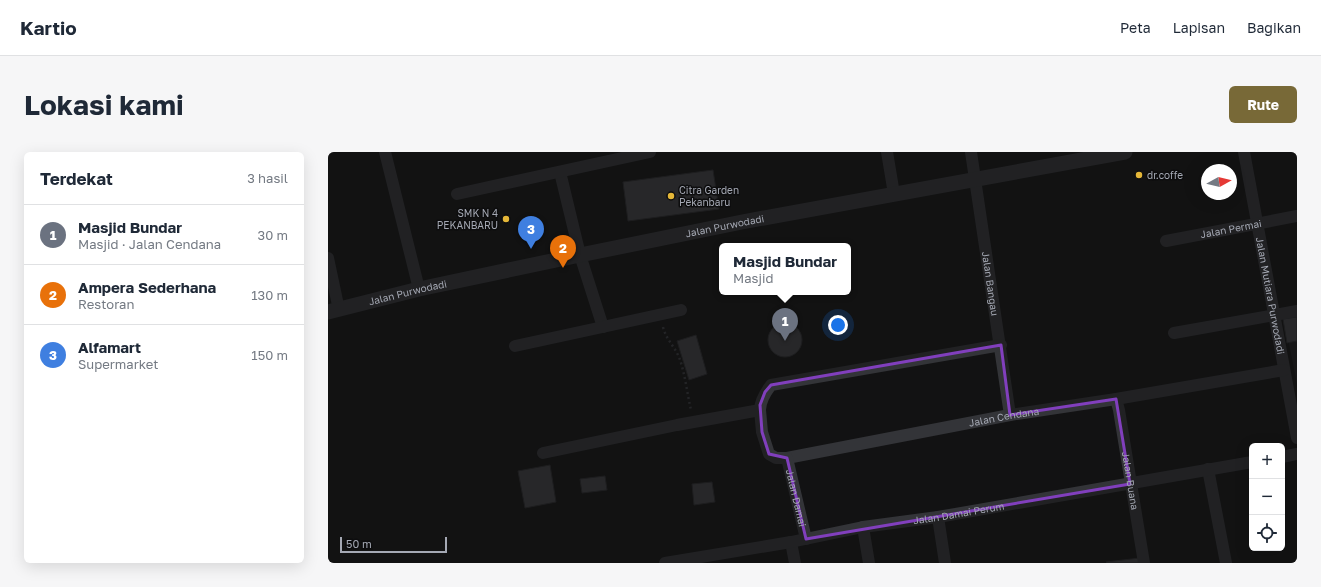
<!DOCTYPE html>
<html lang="id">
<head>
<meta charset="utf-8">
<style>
	body { margin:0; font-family:"Golos Text",sans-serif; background:#f6f6f7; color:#1f2937 }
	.controls { position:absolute; right:12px; bottom:12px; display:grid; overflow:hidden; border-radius:6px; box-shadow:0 4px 16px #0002 }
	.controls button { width:36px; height:36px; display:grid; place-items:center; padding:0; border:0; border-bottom:1px solid #e0e1e3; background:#fff; color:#1f2937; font:20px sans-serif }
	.compass { position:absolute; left:873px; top:12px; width:36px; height:36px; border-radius:50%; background:#fff; box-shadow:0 4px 16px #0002; rotate:82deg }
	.scale { position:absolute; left:12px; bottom:10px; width:107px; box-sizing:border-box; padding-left:4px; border:2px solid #a4a8b3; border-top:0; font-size:11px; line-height:14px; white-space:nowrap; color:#a4a8b3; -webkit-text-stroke:3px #0d0d0e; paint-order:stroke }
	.you { position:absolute; left:510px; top:173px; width:14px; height:14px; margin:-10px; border:3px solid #fff; border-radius:50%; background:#1a73e8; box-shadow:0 0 0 6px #1a73e833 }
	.badge { display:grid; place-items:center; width:26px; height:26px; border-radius:50%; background:#786937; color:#fff; font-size:13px; font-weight:700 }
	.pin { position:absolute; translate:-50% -33px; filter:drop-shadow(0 1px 2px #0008) }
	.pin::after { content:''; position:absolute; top:21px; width:14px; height:12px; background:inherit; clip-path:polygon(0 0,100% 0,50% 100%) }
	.popup { position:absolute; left:391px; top:91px; width:132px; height:52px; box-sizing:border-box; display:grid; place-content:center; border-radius:6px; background:#fff; filter:drop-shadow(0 1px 3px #0005); font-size:13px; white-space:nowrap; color:#747a83 }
	.popup b { font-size:15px; color:#1f2937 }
	.popup::after { content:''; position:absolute; left:50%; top:100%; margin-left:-8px; border:8px solid transparent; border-top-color:#fff }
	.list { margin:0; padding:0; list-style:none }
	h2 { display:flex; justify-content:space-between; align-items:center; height:52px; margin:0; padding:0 16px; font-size:17px }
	h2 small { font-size:13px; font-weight:400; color:#747a83 }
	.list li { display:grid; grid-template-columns:26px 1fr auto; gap:12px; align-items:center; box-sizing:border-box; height:60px; padding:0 16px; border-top:1px solid #e0e1e3 }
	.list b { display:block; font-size:15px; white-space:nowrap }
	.list p { margin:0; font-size:13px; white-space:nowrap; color:#747a83 }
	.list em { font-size:13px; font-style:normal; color:#747a83 }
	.icon { flex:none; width:22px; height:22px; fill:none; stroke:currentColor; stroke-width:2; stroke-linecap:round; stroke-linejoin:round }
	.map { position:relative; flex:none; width:969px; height:411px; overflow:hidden; border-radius:6px }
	header { display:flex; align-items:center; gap:24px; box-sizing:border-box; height:56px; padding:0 20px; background:#fff; border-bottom:1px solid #e0e1e3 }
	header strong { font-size:19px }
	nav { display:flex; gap:22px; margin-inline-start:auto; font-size:14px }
	.intro { display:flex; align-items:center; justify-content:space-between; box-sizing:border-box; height:96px; padding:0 24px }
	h1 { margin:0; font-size:28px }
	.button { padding:10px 18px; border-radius:6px; background:#786937; color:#fff; font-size:14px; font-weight:700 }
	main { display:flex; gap:24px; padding:0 24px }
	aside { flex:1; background:#fff; border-radius:6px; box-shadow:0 4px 16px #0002 }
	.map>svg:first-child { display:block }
</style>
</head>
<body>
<header>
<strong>Kartio</strong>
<nav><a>Peta</a><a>Lapisan</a><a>Bagikan</a></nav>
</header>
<div class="intro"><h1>Lokasi kami</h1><a class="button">Rute</a></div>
<main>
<aside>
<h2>Terdekat<small>3 hasil</small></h2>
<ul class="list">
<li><span class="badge" style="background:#6b7280">1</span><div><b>Masjid Bundar</b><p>Masjid · Jalan Cendana</p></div><em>30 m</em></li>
<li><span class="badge" style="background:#e8710a">2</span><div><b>Ampera Sederhana</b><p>Restoran</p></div><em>130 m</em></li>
<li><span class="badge" style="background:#3f7fe0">3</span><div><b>Alfamart</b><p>Supermarket</p></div><em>150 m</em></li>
</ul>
</aside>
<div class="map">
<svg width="969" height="411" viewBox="0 0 969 411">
	<rect width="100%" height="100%" fill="#121213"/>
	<path fill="#1e1e20" d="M969,170V232L957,172Z"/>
	<g fill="#414246" stroke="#2c2c2f">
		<path d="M385,18L391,57L300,69L295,30Z"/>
		<path d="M969,165V189L959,191L955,167Z"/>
		<circle cx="457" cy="188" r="17"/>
		<path d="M368,183L379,222L361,228L349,189Z"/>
		<path d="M222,313L228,350L197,356L190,319Z"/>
		<path d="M277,324L279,338L254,341L252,327Z"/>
		<path d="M384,330L387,350L366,353L364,332Z"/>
		<path d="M812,406L813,411H779L778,410Z"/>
	</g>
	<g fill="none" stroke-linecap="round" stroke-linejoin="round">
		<path stroke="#393a3f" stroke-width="2.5" stroke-dasharray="2 3" stroke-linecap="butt" d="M335,175C338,187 346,194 351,205C357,221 359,241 363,258"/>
		<g stroke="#333438" stroke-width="12">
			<path d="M57,0L91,137"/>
			<path d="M559,0L566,42"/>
			<path id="s1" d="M643,0L682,263"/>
			<path id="s2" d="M916,0L969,286"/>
			<path d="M232,20L252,103L275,175"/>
			<path d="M129,42L322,0"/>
			<path id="s3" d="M838,89L969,64"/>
			<path d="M0,106L11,158"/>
			<path d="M846,181L969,159"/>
			<path d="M187,194L353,158"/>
			<path id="s4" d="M788,247L791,258L816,411"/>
			<path id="s5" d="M432,258L434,280L441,302L448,306H459L682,263L788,247L956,218"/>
			<path d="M215,301L349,273L432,258C432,249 437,241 443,233L673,193"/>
			<path d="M954,305L969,302"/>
			<path id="s6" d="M459,306L478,387"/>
			<path d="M880,317L898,411"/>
			<path d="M610,365L617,411"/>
			<path d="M535,375L541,411"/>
			<path d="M463,390L467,411"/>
			<path id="s7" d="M337,411L463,390L535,375L610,365L924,310"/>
		</g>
		<path stroke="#333438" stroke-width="15" id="s8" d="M0,160L91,137L252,103L414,70L797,0"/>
	</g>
	<path d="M0 0H969V411H0ZM673,193L682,263L788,247L802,332L478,387L459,306L441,302L434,280L432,253L437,240L443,233Z" fill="#121213" fill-opacity=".55" fill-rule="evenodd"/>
	<path fill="none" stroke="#813fbd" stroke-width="3" stroke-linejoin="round" d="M673,193L682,263L788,247L802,332L478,387L459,306L441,302L434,280L432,253L437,240L443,233Z"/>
	<g fill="#e5b738" stroke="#0d0d0e" stroke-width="1.5">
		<circle cx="811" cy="23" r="4"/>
		<circle cx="343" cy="44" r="4"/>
		<circle cx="178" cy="67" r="4"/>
	</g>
	<g text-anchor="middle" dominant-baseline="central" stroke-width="3" stroke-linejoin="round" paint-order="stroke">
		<g font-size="10" fill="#a4a8b3" stroke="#0d0d0e" text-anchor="start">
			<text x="819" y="23">dr.coffe</text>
			<text x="351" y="38">Citra Garden<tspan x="351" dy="12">Pekanbaru</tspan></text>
			<text x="170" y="61" text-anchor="end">SMK N 4<tspan x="170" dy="12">PEKANBARU</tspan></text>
		</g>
		<g font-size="10" fill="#a4a8b3" stroke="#0d0d0e">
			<text stroke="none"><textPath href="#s8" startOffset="406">Jalan Purwodadi</textPath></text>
			<text stroke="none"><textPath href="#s3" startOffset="66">Jalan Permai</textPath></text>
			<text stroke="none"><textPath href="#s1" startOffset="133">Jalan Bangau</textPath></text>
			<text stroke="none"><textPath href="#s8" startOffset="82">Jalan Purwodadi</textPath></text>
			<text stroke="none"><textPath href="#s2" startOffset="146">Jalan Mutiara Purwodadi</textPath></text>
			<text stroke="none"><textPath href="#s5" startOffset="285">Jalan Cendana</textPath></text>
			<text stroke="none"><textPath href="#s4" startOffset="83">Jalan Buana</textPath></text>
			<text stroke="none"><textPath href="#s6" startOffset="41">Jalan Damai</textPath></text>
			<text stroke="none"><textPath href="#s7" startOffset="298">Jalan Damai Perum</textPath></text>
		</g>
	</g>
</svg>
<div class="controls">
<button>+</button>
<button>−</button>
<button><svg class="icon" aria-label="locate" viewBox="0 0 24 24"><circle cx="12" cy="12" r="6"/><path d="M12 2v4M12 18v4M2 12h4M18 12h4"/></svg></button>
</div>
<svg class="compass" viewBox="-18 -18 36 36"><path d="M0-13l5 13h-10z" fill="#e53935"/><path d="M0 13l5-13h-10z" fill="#747a83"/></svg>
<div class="scale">50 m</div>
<div class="you"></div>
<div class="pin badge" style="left:457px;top:189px;background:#6b7280">1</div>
<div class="popup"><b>Masjid Bundar</b>Masjid</div>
<div class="pin badge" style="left:235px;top:116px;background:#e8710a">2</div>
<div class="pin badge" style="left:203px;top:97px;background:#3f7fe0">3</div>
</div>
</main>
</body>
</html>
